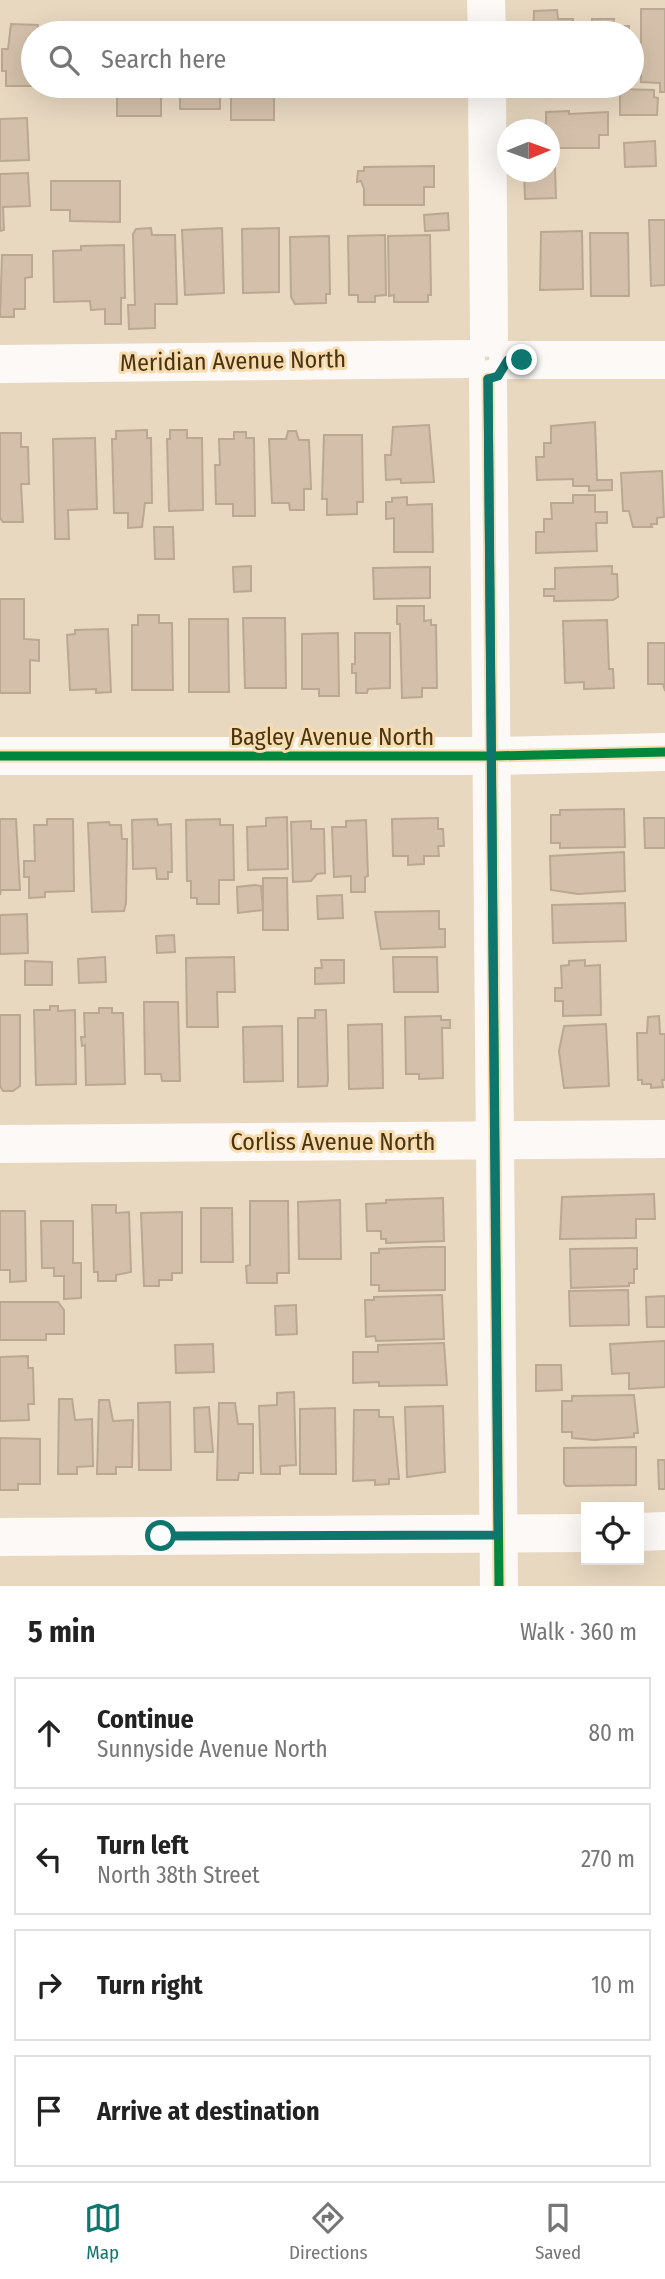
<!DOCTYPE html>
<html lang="en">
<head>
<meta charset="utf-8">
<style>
	body { margin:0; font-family:"Fira Sans Condensed",sans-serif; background:#f2f2f2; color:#222 }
	.controls { position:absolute; right:21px; bottom:21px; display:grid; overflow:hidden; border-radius:0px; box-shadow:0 7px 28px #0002 }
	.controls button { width:63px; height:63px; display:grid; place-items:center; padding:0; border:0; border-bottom:2px solid #e0e0e0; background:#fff; color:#222; font:35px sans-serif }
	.compass { position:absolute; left:497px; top:119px; width:63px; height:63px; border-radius:50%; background:#fff; box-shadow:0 7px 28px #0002; rotate:89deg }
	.stop { position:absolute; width:21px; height:21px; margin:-16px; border:5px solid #0f766e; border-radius:50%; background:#fff }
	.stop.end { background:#0f766e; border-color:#fff; box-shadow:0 2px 7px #0008 }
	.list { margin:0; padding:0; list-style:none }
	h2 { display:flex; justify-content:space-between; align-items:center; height:91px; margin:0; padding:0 28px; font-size:30px }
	h2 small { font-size:23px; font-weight:400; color:#767676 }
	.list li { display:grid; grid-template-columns:46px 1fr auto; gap:21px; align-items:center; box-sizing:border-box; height:112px; margin:0 14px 14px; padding:0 14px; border:2px solid #e0e0e0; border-radius:0px }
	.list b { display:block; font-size:26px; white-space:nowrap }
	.list p { margin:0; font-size:23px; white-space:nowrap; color:#767676 }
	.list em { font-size:23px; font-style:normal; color:#767676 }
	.icon { flex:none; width:38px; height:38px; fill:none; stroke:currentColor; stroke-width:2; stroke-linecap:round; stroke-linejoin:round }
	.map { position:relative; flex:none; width:665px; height:1586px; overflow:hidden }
	.search { position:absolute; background:#fff; box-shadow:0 7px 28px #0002; left:21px; right:21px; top:21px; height:77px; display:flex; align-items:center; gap:18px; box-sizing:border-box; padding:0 24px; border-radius:38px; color:#767676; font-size:26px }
	.sheet { height:595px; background:#fff }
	nav { display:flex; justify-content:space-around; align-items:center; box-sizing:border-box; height:98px; border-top:2px solid #e0e0e0; background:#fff; font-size:19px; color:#767676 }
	nav a { display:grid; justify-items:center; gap:4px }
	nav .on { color:#0f766e }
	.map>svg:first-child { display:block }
</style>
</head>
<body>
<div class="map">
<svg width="665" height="1586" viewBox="0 0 665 1586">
	<rect width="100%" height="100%" fill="#e8d8c0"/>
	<g fill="#d4c0aa" stroke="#bba892" stroke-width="2">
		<path d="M641,9H665V92H660V83L641,82Z"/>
		<path d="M557,10L558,19H573V33H533L534,11Z"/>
		<path d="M592,19H614L613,26H629V33H592Z"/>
		<path d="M103,22V33H68V23Z"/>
		<path d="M298,23H317L318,33H284L283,29L299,28Z"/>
		<path d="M11,24L38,25V29H41V33H33V86H41H6V71H2V49H8Z"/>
		<path d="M340,24H359V33H323V28H340Z"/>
		<rect x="117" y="30" width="30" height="3"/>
		<rect x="117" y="86" width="44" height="30"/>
		<rect x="180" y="86" width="40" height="23"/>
		<rect x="231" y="86" width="43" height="34"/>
		<path d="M284,86H319V92L285,93Z"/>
		<rect x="327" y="86" width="29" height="4"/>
		<path d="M387,86H432V90H388Z"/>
		<rect x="528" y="86" width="24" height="4"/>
		<path d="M620,89L654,90V97L658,98L657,115H620Z"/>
		<path d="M569,111V114L608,112V135H599V148H550V130H539V124H546V112Z"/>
		<path d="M27,118L29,160L0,161V119Z"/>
		<path d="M655,141L656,166L625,167L624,143Z"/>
		<path d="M434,166V187H424V205H364V189L361,181L357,182L358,171H364V167Z"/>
		<path d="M550,168H555L556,198L525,199L524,172H550Z"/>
		<path d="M28,173L30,206L3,207L4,230L0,231V174Z"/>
		<path d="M51,181H120V222L70,221V210H51Z"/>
		<path d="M448,213L449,230L425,231L424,215Z"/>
		<path d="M649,220H665V285L651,286Z"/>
		<path d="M151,228L152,235H175L177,304H155V328L129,329L128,305H135L133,234L136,229Z"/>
		<path d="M222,228L224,293L185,295L182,230Z"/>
		<path d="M279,228V292L243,293L242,229Z"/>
		<path d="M582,231L583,289L540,290L541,232Z"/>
		<path d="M590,233H628L629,296H591Z"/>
		<path d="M385,235L386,295L375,296V302H358V295H349L348,236Z"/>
		<path d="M430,235L431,295H428V302H394V295L389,296L388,236Z"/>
		<path d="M329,236L330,294H326V303L295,304L291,297L290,237Z"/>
		<path d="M124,245L125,298H121V324H105V309L91,310L90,301L54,302L53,251L81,250V246Z"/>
		<path d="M2,255H32V277L25,278V309H14V317H0Z"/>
		<path d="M595,422L597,480H612V490L589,491V486H573V479L537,480L536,457H544V443H551V426Z"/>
		<path d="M429,425L434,482L401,483V479L386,480L385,455H391L393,427Z"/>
		<path d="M147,430V438H151L152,503H145L142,527L128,528V513H114L112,439H116V431Z"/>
		<path d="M170,430H187V438H202L203,510L169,511L167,439H170Z"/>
		<path d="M288,431H296L299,440H309L311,489H304V510H290L289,503H272L269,439H286Z"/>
		<path d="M234,432H246V438H254L255,516H233V504H216L215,465H220L219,439H234Z"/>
		<path d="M0,433H21V447H28L29,484H21L23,522H3L0,518Z"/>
		<path d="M324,435H362L363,502H357V514L327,515V499H322Z"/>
		<path d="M95,438L97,509L68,510L69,539H55L53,439Z"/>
		<path d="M662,471L664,517L657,518V524H651L652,527H633L629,511H623L621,473Z"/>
		<path d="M573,495H595V512H607V523H596L597,551L536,553V532H544V519H552L551,503H573Z"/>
		<path d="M407,497V505L432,504L433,552H394V518L386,519V502H392V498Z"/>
		<path d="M154,527H173L174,559H155Z"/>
		<path d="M251,566V591L234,592L233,567Z"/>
		<path d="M612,566V574H617L618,597L613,600L554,601V596H544V589H555V568Z"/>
		<path d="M430,567V598L374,599L373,568Z"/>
		<path d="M0,599H24V639L39,640V661L30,660V693H0Z"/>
		<path d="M397,606H424V621L431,620V625H436L437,688H422V697L402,698L400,624H397Z"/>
		<path d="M138,615H159V623H172L173,690H132V625H138Z"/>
		<path d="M243,618H285L286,688H245Z"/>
		<path d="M189,619H228L229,692H189Z"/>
		<path d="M607,620L609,669H613L614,688L584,689V682L565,683L563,621Z"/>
		<path d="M108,629L111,692L96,693V689L70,690L67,635L75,634V630Z"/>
		<path d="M338,633L339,696H319V689H302V634Z"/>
		<path d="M355,633H390V688L368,689L367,693H356V673H352V664H355Z"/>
		<path d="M648,643H665V691L663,684H648Z"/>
		<path d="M624,809L625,847L560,848V843H551V815H560V810Z"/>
		<path d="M287,817L288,869L248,870L247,827L266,826V818Z"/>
		<path d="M438,818V829H443L444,846H438L439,856H424V864L408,865V856H393L392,819Z"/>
		<path d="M644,818H665V848H645Z"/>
		<path d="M0,819H16L20,890H1L0,895Z"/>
		<path d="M47,819H73L74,891L45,892V897L29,898V877H24V861H35L34,825H47Z"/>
		<path d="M157,819L158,825L171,824L172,872H168V879H157L156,868L133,869L132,820Z"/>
		<path d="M220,819V825H233L234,880H219V904H197V898H191V881H187L186,820Z"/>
		<path d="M366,820L368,876L365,877V892H351V876L334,877L332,827H346V821Z"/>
		<path d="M311,821V829H324L325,873L317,874L311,881L293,882L291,822Z"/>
		<path d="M109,822L110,825H121L122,839H127L126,903L124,911L92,912L88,823Z"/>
		<path d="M624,852L625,891L578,894L551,890L550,856Z"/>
		<path d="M263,878H287L288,930H263Z"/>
		<path d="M255,885L261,886L263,910L238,913L237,887Z"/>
		<path d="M342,895L343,918L318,919L317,896Z"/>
		<path d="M625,903L626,941L553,943L552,905Z"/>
		<path d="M439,911V929H445V947L381,949L375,912Z"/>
		<path d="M27,914L28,953L0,954V915Z"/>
		<path d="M174,935L175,952L157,953L156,936Z"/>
		<path d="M105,957L106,982L79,983L78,959Z"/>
		<path d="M234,957L235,992H217L218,1027H187L186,958Z"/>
		<path d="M393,957H437L438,992H394Z"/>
		<path d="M321,960H344V983L315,984V968H322Z"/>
		<path d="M585,960V966L600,965L601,1015L563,1016V1001H555V988H562L561,966L569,965V961Z"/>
		<path d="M25,961L52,962V985H25Z"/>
		<path d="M144,1002H178L180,1081H162L161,1074H145Z"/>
		<path d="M50,1006H58V1011L75,1010L76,1084L36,1085L34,1010H50Z"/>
		<path d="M99,1008H112V1013H123L125,1084L86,1085L85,1045L82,1046L81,1037H85L84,1013H99Z"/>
		<path d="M315,1010H326L328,1080L327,1086L298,1087V1018H315Z"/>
		<path d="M0,1015H20V1086L13,1091H3L0,1086Z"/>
		<path d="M441,1016V1020H450V1028H442L443,1078L419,1079V1074H406L405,1017Z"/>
		<path d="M659,1016L660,1034H665V1080H662L663,1087L651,1088V1084H642V1080H638L637,1033H647L648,1017Z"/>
		<path d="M382,1024L383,1088L349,1089L348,1025Z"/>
		<path d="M606,1024L609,1086L564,1088L559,1051L564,1026Z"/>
		<path d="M282,1026L283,1081L244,1082L243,1027Z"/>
		<path d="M654,1194L655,1219H636V1238L560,1239L562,1197Z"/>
		<path d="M443,1198L444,1241L386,1243V1239H381V1231H367L366,1204L386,1203V1200Z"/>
		<path d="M340,1200L341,1259H299L298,1202Z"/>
		<path d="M250,1201H288L289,1273H277V1283H247L246,1266L250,1265Z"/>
		<path d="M92,1205H116V1213L129,1212L131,1272L116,1275V1281H98V1272H94Z"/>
		<path d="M201,1208H232L233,1262H201Z"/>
		<path d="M0,1211H25L26,1281L10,1282V1270H0Z"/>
		<path d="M182,1212V1273H172V1280H159V1286H144L141,1213Z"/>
		<path d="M41,1221H73V1263H81V1298L64,1299V1276H54V1268H42Z"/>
		<path d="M428,1247H445V1290L379,1291V1285H371V1253H379V1249Z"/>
		<path d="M637,1248V1269H634V1283H629V1286L571,1288L570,1249Z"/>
		<path d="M628,1290L629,1325L570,1326L569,1291Z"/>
		<path d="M442,1295L444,1339L376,1341L375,1336L366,1337L365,1300H374V1297Z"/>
		<path d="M665,1296V1327H647L646,1297Z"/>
		<path d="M0,1302H58L64,1310V1334H46V1340H0Z"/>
		<path d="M296,1305L297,1334L276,1335L275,1306Z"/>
		<path d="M665,1341V1387L629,1389V1373L612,1374L610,1344Z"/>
		<path d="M444,1343L447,1385L379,1386V1382L353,1383V1352H378V1345Z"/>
		<path d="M213,1344L214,1372L176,1373L175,1345Z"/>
		<path d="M28,1356V1368H33L34,1404H28L29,1420L0,1421V1357Z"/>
		<path d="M536,1365H561L562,1390L536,1391Z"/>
		<path d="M294,1392L296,1465L280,1466V1474H261L259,1406L277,1405V1393Z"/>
		<path d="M634,1395L638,1433H634V1437L594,1440L572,1438V1432H562V1401H572V1396Z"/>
		<path d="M59,1399H72L75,1420L92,1419L93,1466L77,1467V1474H58Z"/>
		<path d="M99,1400H109L113,1421L133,1420L132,1467H116V1474H97Z"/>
		<path d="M170,1402L171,1470H139L138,1403Z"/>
		<path d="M219,1403H235L238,1424H253V1473H239L238,1480H217Z"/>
		<path d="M443,1406L445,1472L407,1477L405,1407Z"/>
		<path d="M209,1407L213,1452H195L194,1408Z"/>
		<path d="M335,1408L336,1474H300V1409Z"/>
		<path d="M354,1410H379V1417H393L399,1479H389V1484L375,1485V1480L353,1481Z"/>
		<path d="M0,1438L40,1439V1484H18V1490H0Z"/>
		<path d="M636,1447V1485L566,1486L564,1483V1448Z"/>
		<path d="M658,1460H665V1489H659Z"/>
	</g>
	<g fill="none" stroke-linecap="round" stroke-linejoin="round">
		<g stroke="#fcf9f6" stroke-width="38">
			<path d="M486,0L487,33"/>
			<path d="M487,86L489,338"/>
			<path d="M508,360H665"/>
			<path d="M0,364L466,359"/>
			<path d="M488,379L499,1586"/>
			<path d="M0,756H493L665,752"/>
			<path d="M0,1144L665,1139"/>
			<path d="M639,1532L665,1531"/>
			<path d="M0,1537L586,1533"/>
		</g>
		<defs>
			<g id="cycleway">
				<path d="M488,379L499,1586"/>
				<path d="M0,756H493L665,752"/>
			</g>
		</defs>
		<use href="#cycleway" stroke="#f8dcb0" stroke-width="13"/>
		<use href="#cycleway" stroke="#00873e" stroke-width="9"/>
	</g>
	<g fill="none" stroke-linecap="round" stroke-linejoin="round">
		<path stroke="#0f766e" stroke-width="9" d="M161,1536L498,1535L488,379L498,376L508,360H522"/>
	</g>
	<g text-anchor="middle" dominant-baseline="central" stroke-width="6" stroke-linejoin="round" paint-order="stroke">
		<g font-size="24" fill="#473413" stroke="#f8dcb0">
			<text transform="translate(233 361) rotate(-1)">Meridian Avenue North</text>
			<text x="332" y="737">Bagley Avenue North</text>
			<text x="333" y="1142">Corliss Avenue North</text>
		</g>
	</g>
</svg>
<div class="controls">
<button><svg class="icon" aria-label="locate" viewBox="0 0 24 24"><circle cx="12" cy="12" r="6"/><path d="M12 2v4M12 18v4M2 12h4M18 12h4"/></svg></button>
</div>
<svg class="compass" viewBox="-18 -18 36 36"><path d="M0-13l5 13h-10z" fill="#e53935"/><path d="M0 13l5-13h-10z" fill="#767676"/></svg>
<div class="stop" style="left:161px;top:1536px"></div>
<div class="stop end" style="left:522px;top:360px"></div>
<div class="search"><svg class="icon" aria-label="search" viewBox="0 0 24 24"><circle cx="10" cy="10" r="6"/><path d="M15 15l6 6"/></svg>Search here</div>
</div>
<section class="sheet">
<h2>5 min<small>Walk · 360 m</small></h2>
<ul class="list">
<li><svg class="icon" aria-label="ahead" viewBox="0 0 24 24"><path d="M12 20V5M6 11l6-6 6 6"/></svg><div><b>Continue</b><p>Sunnyside Avenue North</p></div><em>80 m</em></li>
<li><svg class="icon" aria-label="left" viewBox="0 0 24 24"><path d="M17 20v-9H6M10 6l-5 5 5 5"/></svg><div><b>Turn left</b><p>North 38th Street</p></div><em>270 m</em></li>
<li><svg class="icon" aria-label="right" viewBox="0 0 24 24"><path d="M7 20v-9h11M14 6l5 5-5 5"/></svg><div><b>Turn right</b></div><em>10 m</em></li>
<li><svg class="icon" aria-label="arrive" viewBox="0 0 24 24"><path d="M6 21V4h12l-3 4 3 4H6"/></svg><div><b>Arrive at destination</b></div></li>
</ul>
</section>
<nav>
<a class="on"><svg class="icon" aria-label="map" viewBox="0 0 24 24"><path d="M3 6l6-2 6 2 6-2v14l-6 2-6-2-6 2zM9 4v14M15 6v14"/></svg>Map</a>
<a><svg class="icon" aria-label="directions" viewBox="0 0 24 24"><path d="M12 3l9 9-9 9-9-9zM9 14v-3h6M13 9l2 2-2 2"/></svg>Directions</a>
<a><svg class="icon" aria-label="saved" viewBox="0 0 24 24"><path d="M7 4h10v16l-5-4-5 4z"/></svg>Saved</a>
</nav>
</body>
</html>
